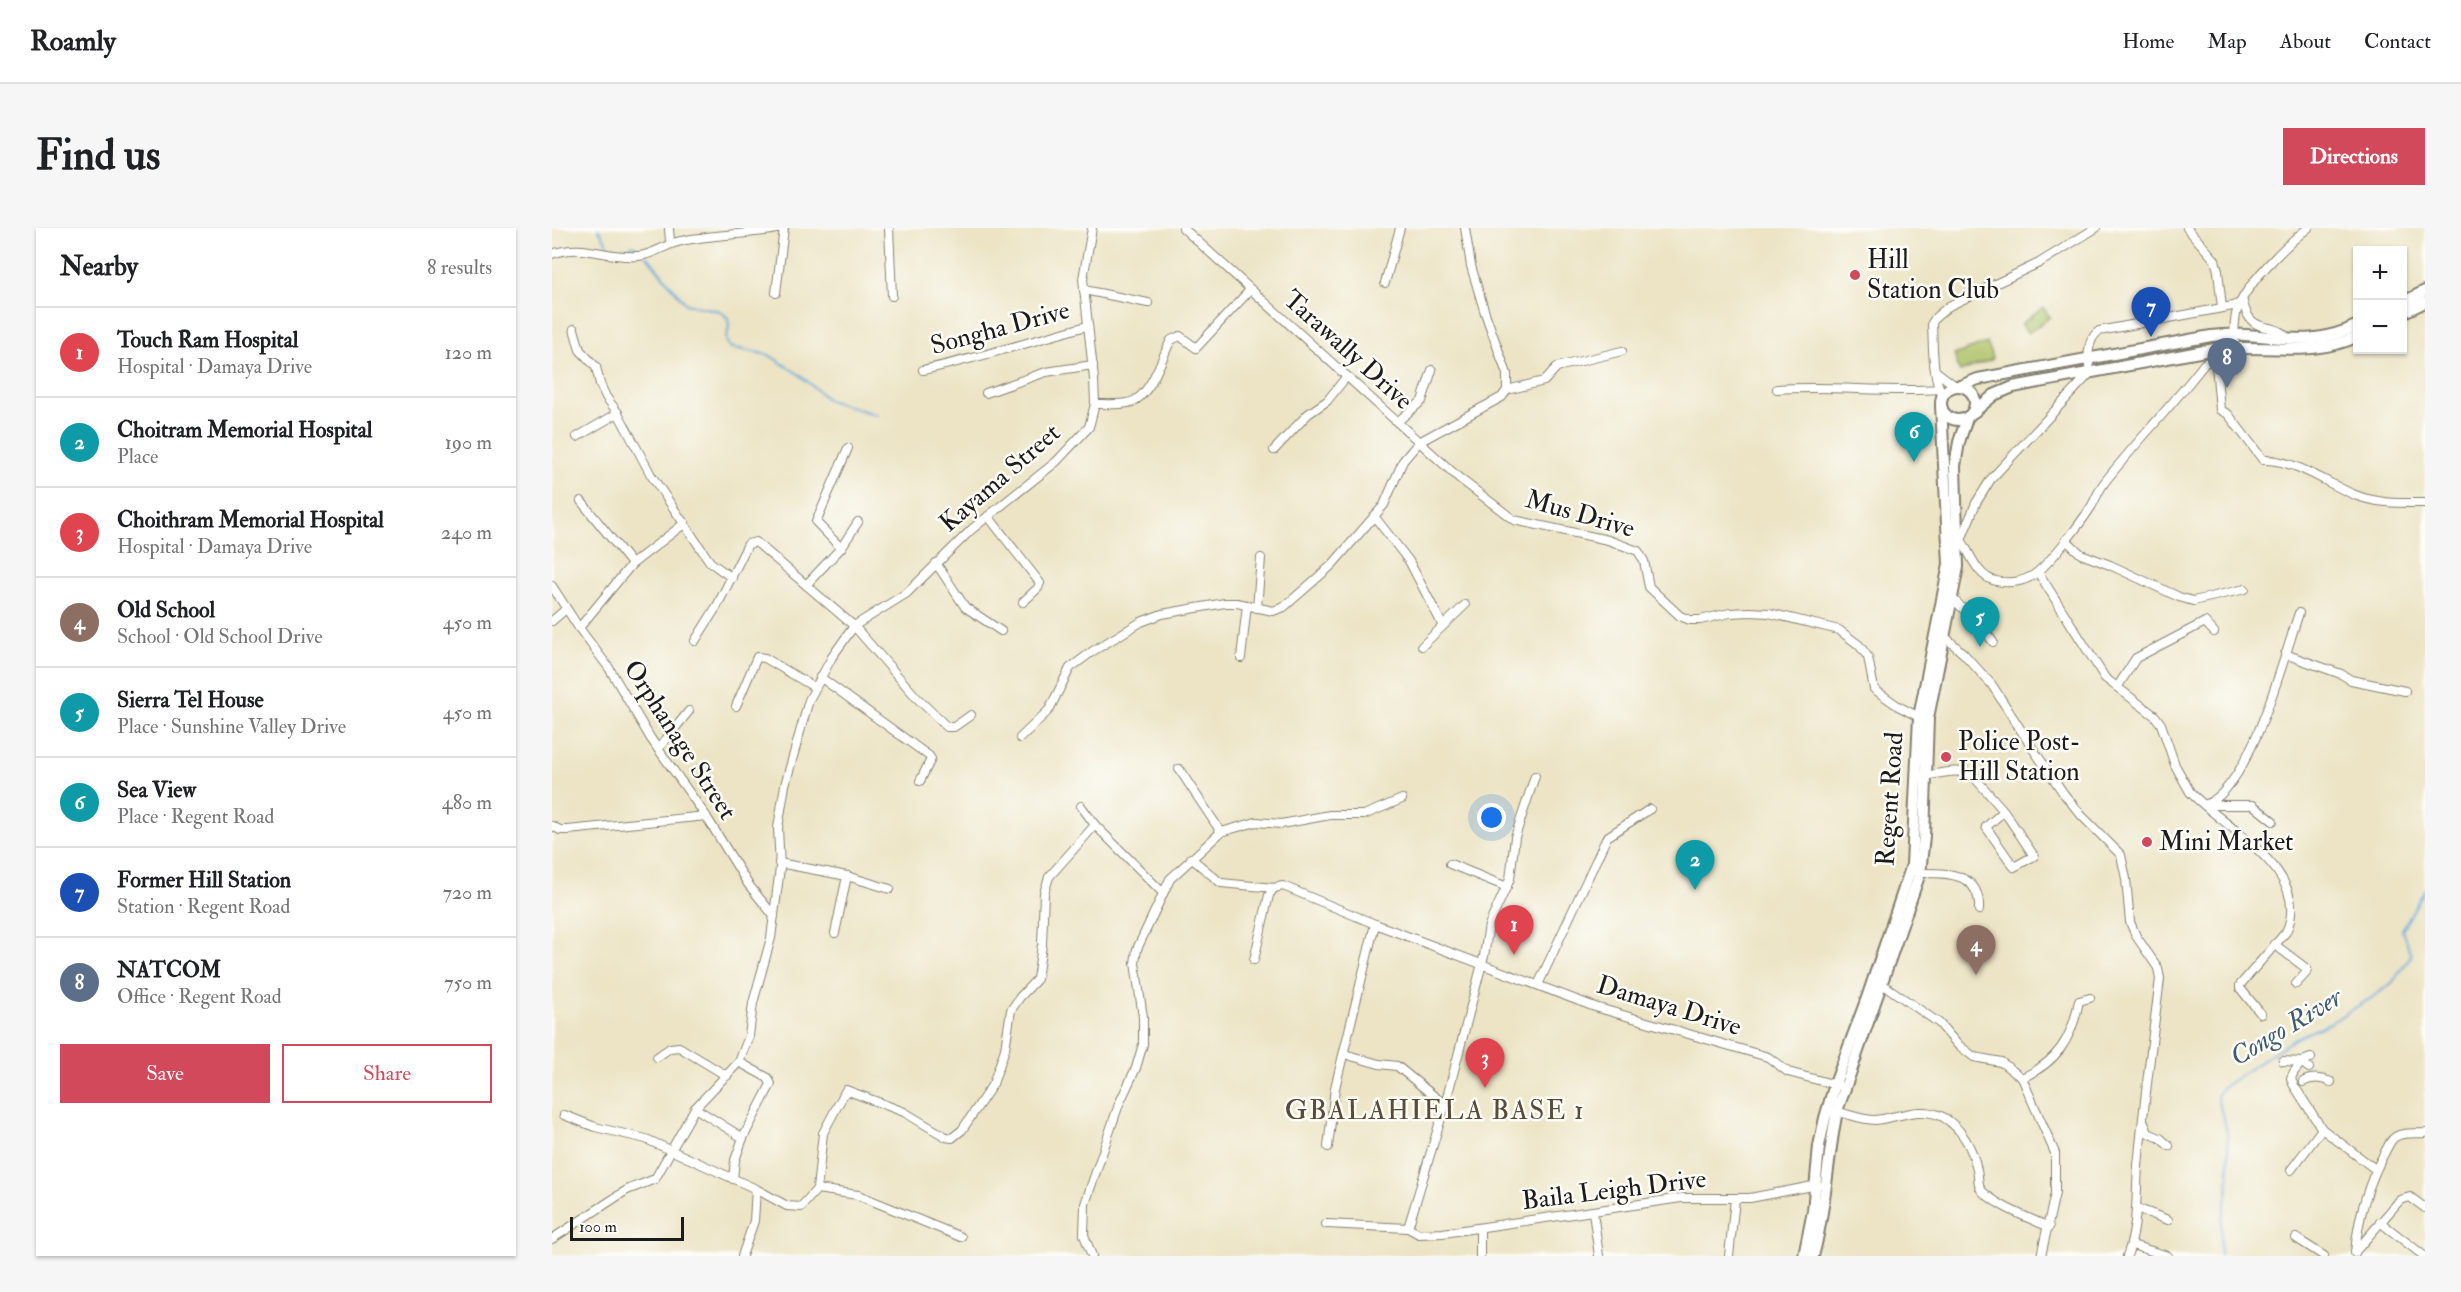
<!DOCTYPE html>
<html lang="en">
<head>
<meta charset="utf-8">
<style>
	body { margin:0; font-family:"IM FELL Double Pica",serif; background:#f6f6f6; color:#202124 }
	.controls { position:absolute; right:18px; top:18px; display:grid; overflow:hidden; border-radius:0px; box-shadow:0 2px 4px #0004 }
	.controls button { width:54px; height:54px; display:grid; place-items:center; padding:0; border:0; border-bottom:2px solid #e0e0e0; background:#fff; color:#202124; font:30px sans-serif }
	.scale { position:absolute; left:18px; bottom:15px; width:114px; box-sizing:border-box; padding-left:6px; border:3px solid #1c1c1c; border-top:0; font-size:16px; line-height:21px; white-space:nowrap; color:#1c1c1c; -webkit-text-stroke:4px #fdfcf7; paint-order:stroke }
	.you { position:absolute; left:940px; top:590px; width:21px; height:21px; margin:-15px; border:4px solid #fff; border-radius:50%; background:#1a73e8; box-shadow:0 0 0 9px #1a73e833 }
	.badge { display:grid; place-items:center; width:39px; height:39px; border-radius:50%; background:#d1495b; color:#fff; font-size:20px; font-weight:700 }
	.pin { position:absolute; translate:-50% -50px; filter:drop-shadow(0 2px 3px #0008) }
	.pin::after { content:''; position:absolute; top:32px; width:21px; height:18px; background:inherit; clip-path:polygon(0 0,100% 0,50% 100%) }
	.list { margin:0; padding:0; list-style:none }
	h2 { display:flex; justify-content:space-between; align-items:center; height:78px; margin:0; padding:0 24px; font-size:26px }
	h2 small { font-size:20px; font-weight:400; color:#757577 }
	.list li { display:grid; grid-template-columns:39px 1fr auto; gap:18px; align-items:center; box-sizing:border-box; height:90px; padding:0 24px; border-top:2px solid #e0e0e0 }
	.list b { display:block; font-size:22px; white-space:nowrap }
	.list p { margin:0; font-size:20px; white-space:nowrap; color:#757577 }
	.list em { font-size:20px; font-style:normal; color:#757577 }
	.actions { display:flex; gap:12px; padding:18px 24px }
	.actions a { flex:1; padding:14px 0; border:2px solid #d1495b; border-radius:0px; text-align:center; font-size:21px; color:#d1495b }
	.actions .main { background:#d1495b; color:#fff }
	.map { position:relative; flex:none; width:1873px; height:1028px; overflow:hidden; border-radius:0px }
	header { display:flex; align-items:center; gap:36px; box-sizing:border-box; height:84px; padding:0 30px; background:#fff; border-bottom:2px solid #e0e0e0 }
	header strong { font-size:28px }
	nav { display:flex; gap:33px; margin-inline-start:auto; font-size:21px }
	.intro { display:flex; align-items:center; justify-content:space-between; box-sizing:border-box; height:144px; padding:0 36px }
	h1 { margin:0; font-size:42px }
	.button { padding:15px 27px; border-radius:0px; background:#d1495b; color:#fff; font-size:21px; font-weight:700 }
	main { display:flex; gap:36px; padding:0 36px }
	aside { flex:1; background:#fff; border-radius:0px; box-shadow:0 2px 4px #0004 }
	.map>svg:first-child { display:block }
</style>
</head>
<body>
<header>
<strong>Roamly</strong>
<nav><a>Home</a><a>Map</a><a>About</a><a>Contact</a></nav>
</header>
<div class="intro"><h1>Find us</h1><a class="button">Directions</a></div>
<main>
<aside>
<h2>Nearby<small>8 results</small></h2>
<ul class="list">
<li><span class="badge" style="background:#e0444e">1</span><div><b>Touch Ram Hospital</b><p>Hospital · Damaya Drive</p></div><em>120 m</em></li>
<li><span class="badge" style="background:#0f9aa8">2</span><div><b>Choitram Memorial Hospital</b><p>Place</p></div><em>190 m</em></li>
<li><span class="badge" style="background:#e0444e">3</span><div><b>Choithram Memorial Hospital</b><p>Hospital · Damaya Drive</p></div><em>240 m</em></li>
<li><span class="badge" style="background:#8d6e63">4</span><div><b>Old School</b><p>School · Old School Drive</p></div><em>450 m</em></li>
<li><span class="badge" style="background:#0f9aa8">5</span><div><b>Sierra Tel House</b><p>Place · Sunshine Valley Drive</p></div><em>450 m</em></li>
<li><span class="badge" style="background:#0f9aa8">6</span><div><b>Sea View</b><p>Place · Regent Road</p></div><em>480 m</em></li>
<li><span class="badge" style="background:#1a4fb4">7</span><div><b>Former Hill Station</b><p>Station · Regent Road</p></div><em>720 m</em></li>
<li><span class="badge" style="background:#5c6f8a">8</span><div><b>NATCOM</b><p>Office · Regent Road</p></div><em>750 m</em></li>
</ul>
<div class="actions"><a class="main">Save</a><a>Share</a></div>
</aside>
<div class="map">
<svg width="1873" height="1028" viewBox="0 0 1873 1028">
	<rect width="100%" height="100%" fill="#fdfcf7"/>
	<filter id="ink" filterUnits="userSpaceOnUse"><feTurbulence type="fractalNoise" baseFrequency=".0167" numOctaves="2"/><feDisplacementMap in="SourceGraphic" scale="12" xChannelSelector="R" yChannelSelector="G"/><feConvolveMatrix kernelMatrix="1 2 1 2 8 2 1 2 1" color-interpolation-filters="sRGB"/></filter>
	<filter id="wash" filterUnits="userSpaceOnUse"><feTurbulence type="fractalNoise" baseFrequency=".008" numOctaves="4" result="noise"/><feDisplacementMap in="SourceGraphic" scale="24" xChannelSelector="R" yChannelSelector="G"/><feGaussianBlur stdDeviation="1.35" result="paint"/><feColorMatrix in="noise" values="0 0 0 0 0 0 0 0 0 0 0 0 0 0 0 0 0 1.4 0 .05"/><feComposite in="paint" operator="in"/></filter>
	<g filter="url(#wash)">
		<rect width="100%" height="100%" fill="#ece4c5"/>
		<g fill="#acc165" stroke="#646e40" stroke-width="1.5">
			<path d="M1491,80L1498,89L1476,105L1469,96Z"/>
			<path d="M1435,115L1441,131L1408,144L1402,127Z"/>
		</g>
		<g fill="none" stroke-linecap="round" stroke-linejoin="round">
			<g stroke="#69a9dc" stroke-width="2">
				<path d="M46,0L59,22L71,23L81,17L92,24"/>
				<path d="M95,28L134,76L168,83L176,90L177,99L174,111L177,119L217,127L248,147L276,172L325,187"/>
				<path d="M1668,1028L1670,991L1676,965L1677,934L1675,903L1665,868L1671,859L1742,811L1778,795L1821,769L1840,755L1859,728L1850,702L1873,661"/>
			</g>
		</g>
	</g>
	<g filter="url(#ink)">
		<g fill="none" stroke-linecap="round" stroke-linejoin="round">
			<defs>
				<g id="minor">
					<path d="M117,0L118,15"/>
					<path d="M337,0L340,68"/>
					<path d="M631,0L907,250L962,292L1056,312L1086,323L1092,333L1097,359L1128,388L1138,392H1148L1178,385L1198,384L1217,385L1287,402L1307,417L1316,429L1322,461L1346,478L1367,489"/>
					<path d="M1635,0L1663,32L1666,43L1670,80"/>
					<path d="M0,26C33,14 53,31 86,28C101,27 114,16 129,13C163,6 196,7 230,0"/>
					<path d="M833,55L848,0"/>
					<path d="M532,62L596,75"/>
					<path d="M224,65L232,0"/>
					<path d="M1691,74C1699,110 1722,91 1736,111"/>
					<path d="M22,101L28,122L44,139L48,156L54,169L66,185L99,247L158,334L180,350"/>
					<path d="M1683,119C1682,108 1682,97 1684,86C1690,59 1735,16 1756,0"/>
					<path d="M1663,125L1668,182L1676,186L1711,232C1740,230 1776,256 1803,267C1825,276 1850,275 1873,275"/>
					<path d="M371,142C427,130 480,113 535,98"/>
					<path d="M1385,144L1402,157"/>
					<path d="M1225,161C1279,157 1333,165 1387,161"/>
					<path d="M955,162L992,153L1005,139L1070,123"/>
					<path d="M434,165L494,144L541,137"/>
					<path d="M1391,167C1380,152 1381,114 1380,95L1384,89L1397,78L1487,35L1544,0"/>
					<path d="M543,176C553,176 565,177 576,175C598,171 609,131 619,112L628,108L644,120L698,62"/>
					<path d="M845,194L870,173L880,142"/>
					<path d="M25,209L66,185"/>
					<path d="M722,222L756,186L775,173L795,148"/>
					<path d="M29,273L80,336"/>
					<path d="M436,288L488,355L486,360L471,374"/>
					<path d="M822,288L857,333L891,398"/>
					<path d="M1407,309C1418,323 1424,349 1444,353C1457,356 1472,354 1483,346C1498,335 1529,295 1539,279C1544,271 1546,263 1552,255C1584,214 1621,177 1652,136L1663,129"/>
					<path d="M1409,312L1424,275L1439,251L1538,145C1536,131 1534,112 1547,103L1681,78L1691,74"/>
					<path d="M1514,312L1529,326L1558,337L1627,369L1641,373L1693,361"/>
					<path d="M289,320L306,294"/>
					<path d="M384,335L413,379L449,403"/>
					<path d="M1486,344L1553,450L1603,488L1609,496L1623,537L1638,564C1672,600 1762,644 1734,704L1688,757V760L1709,786"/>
					<path d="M254,357L289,320L264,294L296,220"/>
					<path d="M0,358L27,400L57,440L99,511L154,588L196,656L222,688"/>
					<path d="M1401,371L1430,399L1441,414"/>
					<path d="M705,380L709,330"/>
					<path d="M0,393L14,381"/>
					<path d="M27,400L80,336L133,295"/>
					<path d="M1392,408L1412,426L1440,457L1481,521L1512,566L1530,588L1569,627L1574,651L1578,694L1584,708L1606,740L1608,751C1600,813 1592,875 1586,938C1584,967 1586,1000 1575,1028"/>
					<path d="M143,413L165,378L196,316L204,314L302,398L365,470L395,499H402L419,487"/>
					<path d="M870,418L913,377"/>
					<path d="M1733,426L1789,446L1799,452L1853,463"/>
					<path d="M689,430L695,377"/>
					<path d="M268,449L377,528L379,531L368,553"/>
					<path d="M1566,458L1584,430L1653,394L1662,404"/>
					<path d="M184,478L205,429L213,430L262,459"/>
					<path d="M468,510L497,482L518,440L541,423L589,394L610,386L673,375H685L721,383L732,379L780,337L832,277L851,233L867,214L950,169L955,162V146L933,85L919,38L913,0"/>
					<path d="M106,521L137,483"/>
					<path d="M627,541L669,604"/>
					<path d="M1372,548C1388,546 1407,539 1421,548L1452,583L1482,628L1462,639L1434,599L1452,583"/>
					<path d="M1652,577C1698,563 1732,428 1747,385"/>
					<path d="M1655,577H1701L1721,593"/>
					<path d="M529,578L543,597L610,664"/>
					<path d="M0,598L8,602H16L154,588"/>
					<path d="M639,630L669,655L722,660L731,658L823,696L1043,779L1216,829L1236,844L1288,858"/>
					<path d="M227,635L295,648L338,661"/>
					<path d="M898,636L955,659"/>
					<path d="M1365,645C1393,645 1429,643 1427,682"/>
					<path d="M283,705L295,648"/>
					<path d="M1722,716L1755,741L1754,745L1744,756"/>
					<path d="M702,732L717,667L722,660"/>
					<path d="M1326,753L1387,795L1405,816L1422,829L1449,834L1470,850L1503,925V965L1489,1028"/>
					<path d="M986,757L1055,609L1098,581"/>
					<path d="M792,826L827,836L845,838L893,877"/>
					<path d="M105,829L118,820L127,819L175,848"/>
					<path d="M1759,830C1750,832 1742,842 1739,850L1741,856L1770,901L1823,941"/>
					<path d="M1731,833L1749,834L1757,840"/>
					<path d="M187,834L216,850L219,856L191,910"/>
					<path d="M1470,850C1505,834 1520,811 1527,773L1538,770"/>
					<path d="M1751,854C1759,849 1770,850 1779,854"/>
					<path d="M143,880L191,910L183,932L181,951"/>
					<path d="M1283,883C1296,886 1310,892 1323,892C1347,890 1367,877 1391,889C1410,900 1421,921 1425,942C1427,949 1425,959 1431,964C1449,980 1475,989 1497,999"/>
					<path d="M12,887L43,899L94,911L204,961L235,978L249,979L265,961L271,905L294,862L352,884L394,909L400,910L410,902L441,856L453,821L459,782L468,769L485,751L490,717L492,665L497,649L543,597"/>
					<path d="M1592,894L1596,905L1608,910L1617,918"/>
					<path d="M776,919L783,860L823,696"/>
					<path d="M1739,942L1770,901"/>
					<path d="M265,961L306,967L409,1009"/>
					<path d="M1584,980L1616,992"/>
					<path d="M1041,984L1047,1028"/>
					<path d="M1828,994L1872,1028"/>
					<path d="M774,996L856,1000"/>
					<path d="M856,1000L893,877L932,728L937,697L958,651L963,609L983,548"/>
					<path d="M856,1000L867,1006L891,1005L1129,970H1198L1266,957"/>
					<path d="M928,1001V1028"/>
					<path d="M1744,1010L1772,1028"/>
					<path d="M0,1011L75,962L103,951L143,880L187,834L197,808L201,775L219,710L228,640L226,600L233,557L257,472L280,429L302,398L355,365L420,301L504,234L537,199L543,176L542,151L531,51L540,0"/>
					<path d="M1580,1017L1616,1028"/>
					<path d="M1803,1024L1848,972L1858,969L1873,980"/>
					<path d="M1803,1025C1806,988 1816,955 1834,922C1837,917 1839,910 1845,908C1852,904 1865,906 1873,905"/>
					<path d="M190,1028L202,993L204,961"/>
					<path d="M540,1028L532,1007L533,976L567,876L584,840L591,816V789L583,735L585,721L618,651L669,604L704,594L729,596L778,587H812L850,571"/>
					<path d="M1177,1028L1183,971"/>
				</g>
				<g id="major">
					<path d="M1850,75L1873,63"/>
					<path d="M1850,85L1873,74"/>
					<path d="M1411,157L1426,151L1659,108C1714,101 1751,125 1806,97"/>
					<circle cx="1406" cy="175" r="17"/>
					<path d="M1422,184L1442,167L1461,159L1663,121C1711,116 1761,130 1806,108"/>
					<path d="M1252,1028L1261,983L1267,918L1273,890L1283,856L1315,770L1360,637L1367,489L1397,336L1389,177"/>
					<path d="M1261,1028C1274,981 1275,931 1285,883L1368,645L1372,608L1376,490L1406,339L1403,238L1407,214L1415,190"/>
				</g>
			</defs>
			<use href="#minor" stroke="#848070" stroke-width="10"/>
			<use href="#major" stroke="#848070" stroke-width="14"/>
			<use href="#minor" stroke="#fff" stroke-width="8"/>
			<use href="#major" stroke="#fff" stroke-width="10"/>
		</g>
	</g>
	<g fill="#d1495b" stroke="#fdfcf7" stroke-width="2">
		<circle cx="1303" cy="47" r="6"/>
		<circle cx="1394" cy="529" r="6"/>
		<circle cx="1595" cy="614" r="6"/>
	</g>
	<g text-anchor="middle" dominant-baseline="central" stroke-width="5" stroke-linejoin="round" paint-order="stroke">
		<g font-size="26" fill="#1c1c1c" stroke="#fdfcf7" text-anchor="start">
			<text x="1315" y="32">Hill<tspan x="1315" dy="30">Station Club</tspan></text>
			<text x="1406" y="514">Police Post-<tspan x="1406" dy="30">Hill Station</tspan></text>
			<text x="1607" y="614">Mini Market</text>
		</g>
		<g font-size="26" fill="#1c1c1c" stroke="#fdfcf7">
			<text transform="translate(448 100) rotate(-15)">Songha Drive</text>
			<text transform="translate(796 122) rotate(42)">Tarawally Drive</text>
			<text transform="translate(448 250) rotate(-41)">Kayama Street</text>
			<text transform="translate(1028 286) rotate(16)">Mus Drive</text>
			<text transform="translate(128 512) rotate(57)">Orphanage Street</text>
			<text transform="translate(1338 571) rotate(-86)">Regent Road</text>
			<text transform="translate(1117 778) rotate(17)">Damaya Drive</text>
			<text transform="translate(1062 962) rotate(-7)">Baila Leigh Drive</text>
		</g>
		<g font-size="27" font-style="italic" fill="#3f5b72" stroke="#fdfcf7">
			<text transform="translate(1734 799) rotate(-31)">Congo River</text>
		</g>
		<g font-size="27" letter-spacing="1.5" fill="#584b38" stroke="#fdfcf7">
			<text x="883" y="882">GBALAHIELA BASE 1</text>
		</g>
	</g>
</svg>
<div class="controls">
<button>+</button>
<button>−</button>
</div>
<div class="scale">100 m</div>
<div class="you"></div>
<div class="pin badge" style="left:962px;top:727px;background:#e0444e">1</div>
<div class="pin badge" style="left:1143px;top:662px;background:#0f9aa8">2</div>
<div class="pin badge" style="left:933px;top:860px;background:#e0444e">3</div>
<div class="pin badge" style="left:1424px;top:747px;background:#8d6e63">4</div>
<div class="pin badge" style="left:1428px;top:419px;background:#0f9aa8">5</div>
<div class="pin badge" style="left:1362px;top:234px;background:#0f9aa8">6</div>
<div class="pin badge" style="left:1599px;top:109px;background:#1a4fb4">7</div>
<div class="pin badge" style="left:1675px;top:160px;background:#5c6f8a">8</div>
</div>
</main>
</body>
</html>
